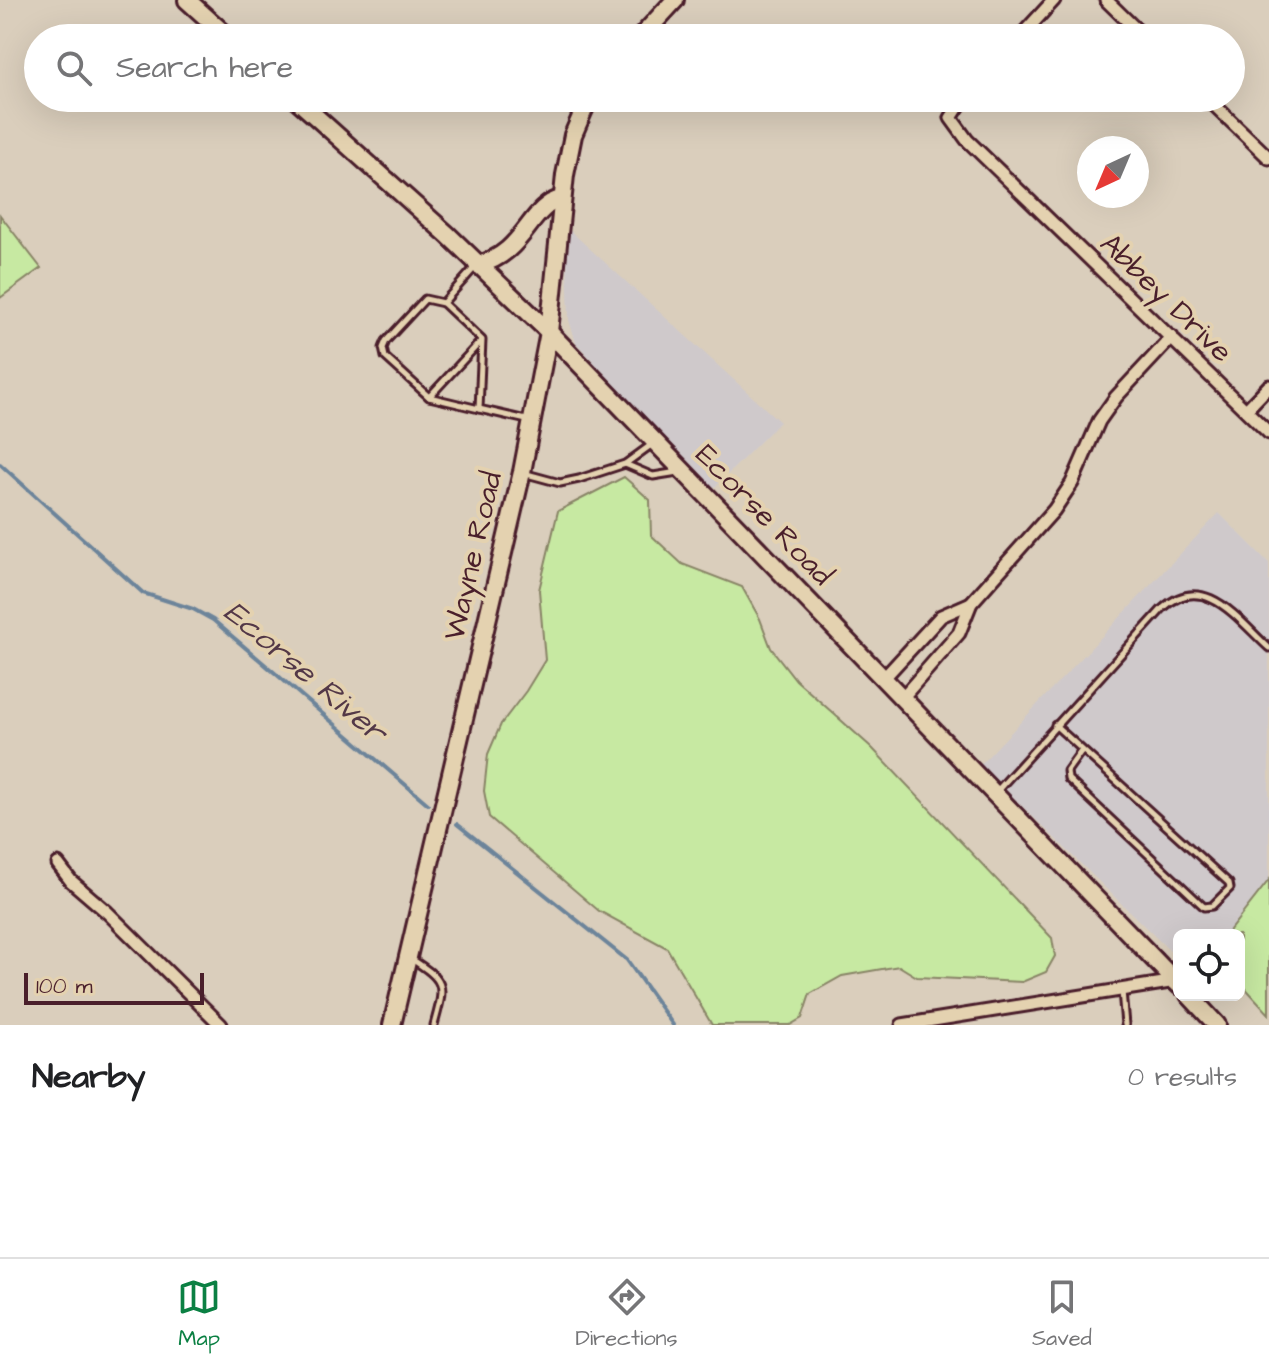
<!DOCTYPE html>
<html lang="en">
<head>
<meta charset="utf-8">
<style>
	body { margin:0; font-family:"Architects Daughter",sans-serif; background:#f2f2f2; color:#202124 }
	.controls { position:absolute; right:24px; bottom:24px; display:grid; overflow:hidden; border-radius:12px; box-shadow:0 8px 32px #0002 }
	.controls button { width:72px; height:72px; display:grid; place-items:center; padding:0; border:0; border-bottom:2px solid #e0e0e0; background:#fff; color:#202124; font:40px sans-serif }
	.compass { position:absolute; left:1077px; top:136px; width:72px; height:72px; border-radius:50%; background:#fff; box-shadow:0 8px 32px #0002; rotate:224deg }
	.scale { position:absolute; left:24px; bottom:20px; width:180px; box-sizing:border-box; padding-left:8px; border:4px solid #4a1f2b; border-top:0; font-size:22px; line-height:28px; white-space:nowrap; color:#4a1f2b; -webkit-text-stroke:6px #e4d2b0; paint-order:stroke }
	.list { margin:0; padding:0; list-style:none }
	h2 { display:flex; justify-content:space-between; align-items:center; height:104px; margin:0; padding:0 32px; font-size:34px }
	h2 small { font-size:26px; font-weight:400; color:#757577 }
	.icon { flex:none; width:44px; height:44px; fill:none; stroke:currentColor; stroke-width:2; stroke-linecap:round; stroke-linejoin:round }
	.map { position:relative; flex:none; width:1269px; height:1025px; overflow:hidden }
	.search { position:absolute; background:#fff; box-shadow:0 8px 32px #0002; left:24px; right:24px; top:24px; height:88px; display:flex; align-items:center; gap:20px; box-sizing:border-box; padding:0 28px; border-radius:44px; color:#757577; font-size:30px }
	.sheet { height:232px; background:#fff }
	nav { display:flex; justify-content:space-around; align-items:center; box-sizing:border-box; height:112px; border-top:2px solid #e0e0e0; background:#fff; font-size:22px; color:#757577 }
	nav a { display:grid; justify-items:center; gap:4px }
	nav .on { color:#0b8043 }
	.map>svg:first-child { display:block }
</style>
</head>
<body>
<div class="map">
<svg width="1269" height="1025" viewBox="0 0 1269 1025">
	<rect width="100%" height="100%" fill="#dacebc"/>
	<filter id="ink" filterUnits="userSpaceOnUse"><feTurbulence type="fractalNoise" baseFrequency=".0125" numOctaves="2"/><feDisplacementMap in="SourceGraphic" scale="16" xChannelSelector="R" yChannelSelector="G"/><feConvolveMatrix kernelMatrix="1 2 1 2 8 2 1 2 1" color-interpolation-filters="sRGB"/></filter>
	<g filter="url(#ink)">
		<g fill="#cfc9cb">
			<path d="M566,227L780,422L712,490L576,343L569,320Z"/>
			<path d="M1219,513L1269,563V880L1226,935H1179L1178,959L980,765Z"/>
		</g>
		<g fill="#c7e9a2" stroke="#888466" stroke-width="2">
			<path d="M0,215L41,268L0,298Z"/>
			<path d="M624,477L650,500L651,535L682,564L742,587L760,619L771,648L796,680L871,747L1052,938L1055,956L1046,972L1022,982L917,977L899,966L842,976L810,994L802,1018L790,1025H712L667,948L599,911L489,817L484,791L488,754L501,724L526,691L545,660L539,590L558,511Z"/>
			<path d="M1269,880V1014L1239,981V935H1226Z"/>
		</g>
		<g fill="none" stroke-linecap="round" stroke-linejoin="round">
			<g stroke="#6c849a" stroke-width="4">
				<path d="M0,464L143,593L193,609L213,620L428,804"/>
				<path d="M457,824L627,960L673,1025"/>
			</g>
			<defs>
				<g id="service">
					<path d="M476,266L443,303L482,340L479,409L531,421"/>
					<path d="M443,303L425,299L386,341L383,348L385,357L429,397L479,409"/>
					<path d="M429,397L481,341"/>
					<path d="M625,464L653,476L678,472"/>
					<path d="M523,473L560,483L579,479L625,464L651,445"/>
					<path d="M1055,725L1229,883L1230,888L1212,906L1204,907L1068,779L1067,771L1082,750"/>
					<path d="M997,791L1162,609C1204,570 1238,620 1269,648"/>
					<path d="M410,958C447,982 445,984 434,1025"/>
					<path d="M1122,991L1125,1025"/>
				</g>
				<g id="minor">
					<path d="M1106,0L1145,38"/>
					<path d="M1019,38L1054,0"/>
					<path d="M964,98L951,118L967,140L1269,433"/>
					<path d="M1207,98L1269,158"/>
					<path d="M1247,409L1269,386"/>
					<path d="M884,678L941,616L971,603"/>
					<path d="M902,698L959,633L971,603L1054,510L1072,483L1099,421L1116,397L1172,337"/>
					<path d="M58,864L71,881L107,912L221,1025"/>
					<path d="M902,1025L1176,981"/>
				</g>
				<g id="secondary">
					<path d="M187,0L229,38"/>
					<path d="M640,38L675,0"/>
					<path d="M295,98L448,235L549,332L1179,985"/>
					<path d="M477,265C525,254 529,206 561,199"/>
					<path d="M1189,995L1217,1025"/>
					<path d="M392,1025L522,472L549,332L565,175L573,135L589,98"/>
				</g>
			</defs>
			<use href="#service" stroke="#4a1f2b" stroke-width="11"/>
			<use href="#minor" stroke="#4a1f2b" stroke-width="17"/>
			<use href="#secondary" stroke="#4a1f2b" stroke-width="22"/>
			<use href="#service" stroke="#e4d2b0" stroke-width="5"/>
			<use href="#minor" stroke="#e4d2b0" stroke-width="11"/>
			<use href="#secondary" stroke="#e4d2b0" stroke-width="16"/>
		</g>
	</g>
	<g text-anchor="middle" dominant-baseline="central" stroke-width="8" stroke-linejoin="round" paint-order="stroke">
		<g font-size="30" fill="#4a1f2b" stroke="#e4d2b0">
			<text transform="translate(1166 298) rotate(44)">Abbey Drive</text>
			<text transform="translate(764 515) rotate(46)">Ecorse Road</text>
			<text transform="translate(473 556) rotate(-77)">Wayne Road</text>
		</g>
		<g font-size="32" font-style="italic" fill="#533847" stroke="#e4d2b0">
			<text transform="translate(305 672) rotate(40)">Ecorse River</text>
		</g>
	</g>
</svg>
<div class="controls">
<button><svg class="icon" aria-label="locate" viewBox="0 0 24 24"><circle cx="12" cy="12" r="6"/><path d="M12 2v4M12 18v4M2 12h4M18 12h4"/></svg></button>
</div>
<svg class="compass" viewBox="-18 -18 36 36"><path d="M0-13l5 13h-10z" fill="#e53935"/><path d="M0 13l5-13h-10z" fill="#757577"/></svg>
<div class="scale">100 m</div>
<div class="search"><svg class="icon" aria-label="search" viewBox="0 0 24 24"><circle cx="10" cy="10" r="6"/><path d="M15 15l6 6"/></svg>Search here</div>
</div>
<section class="sheet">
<h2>Nearby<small>0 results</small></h2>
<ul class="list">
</ul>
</section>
<nav>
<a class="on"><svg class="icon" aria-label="map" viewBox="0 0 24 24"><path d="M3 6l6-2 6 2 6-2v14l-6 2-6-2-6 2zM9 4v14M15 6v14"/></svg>Map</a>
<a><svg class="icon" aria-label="directions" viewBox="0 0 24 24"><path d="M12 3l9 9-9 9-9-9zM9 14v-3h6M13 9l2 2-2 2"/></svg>Directions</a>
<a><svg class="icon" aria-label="saved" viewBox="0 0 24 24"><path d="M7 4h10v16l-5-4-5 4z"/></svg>Saved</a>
</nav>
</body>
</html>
